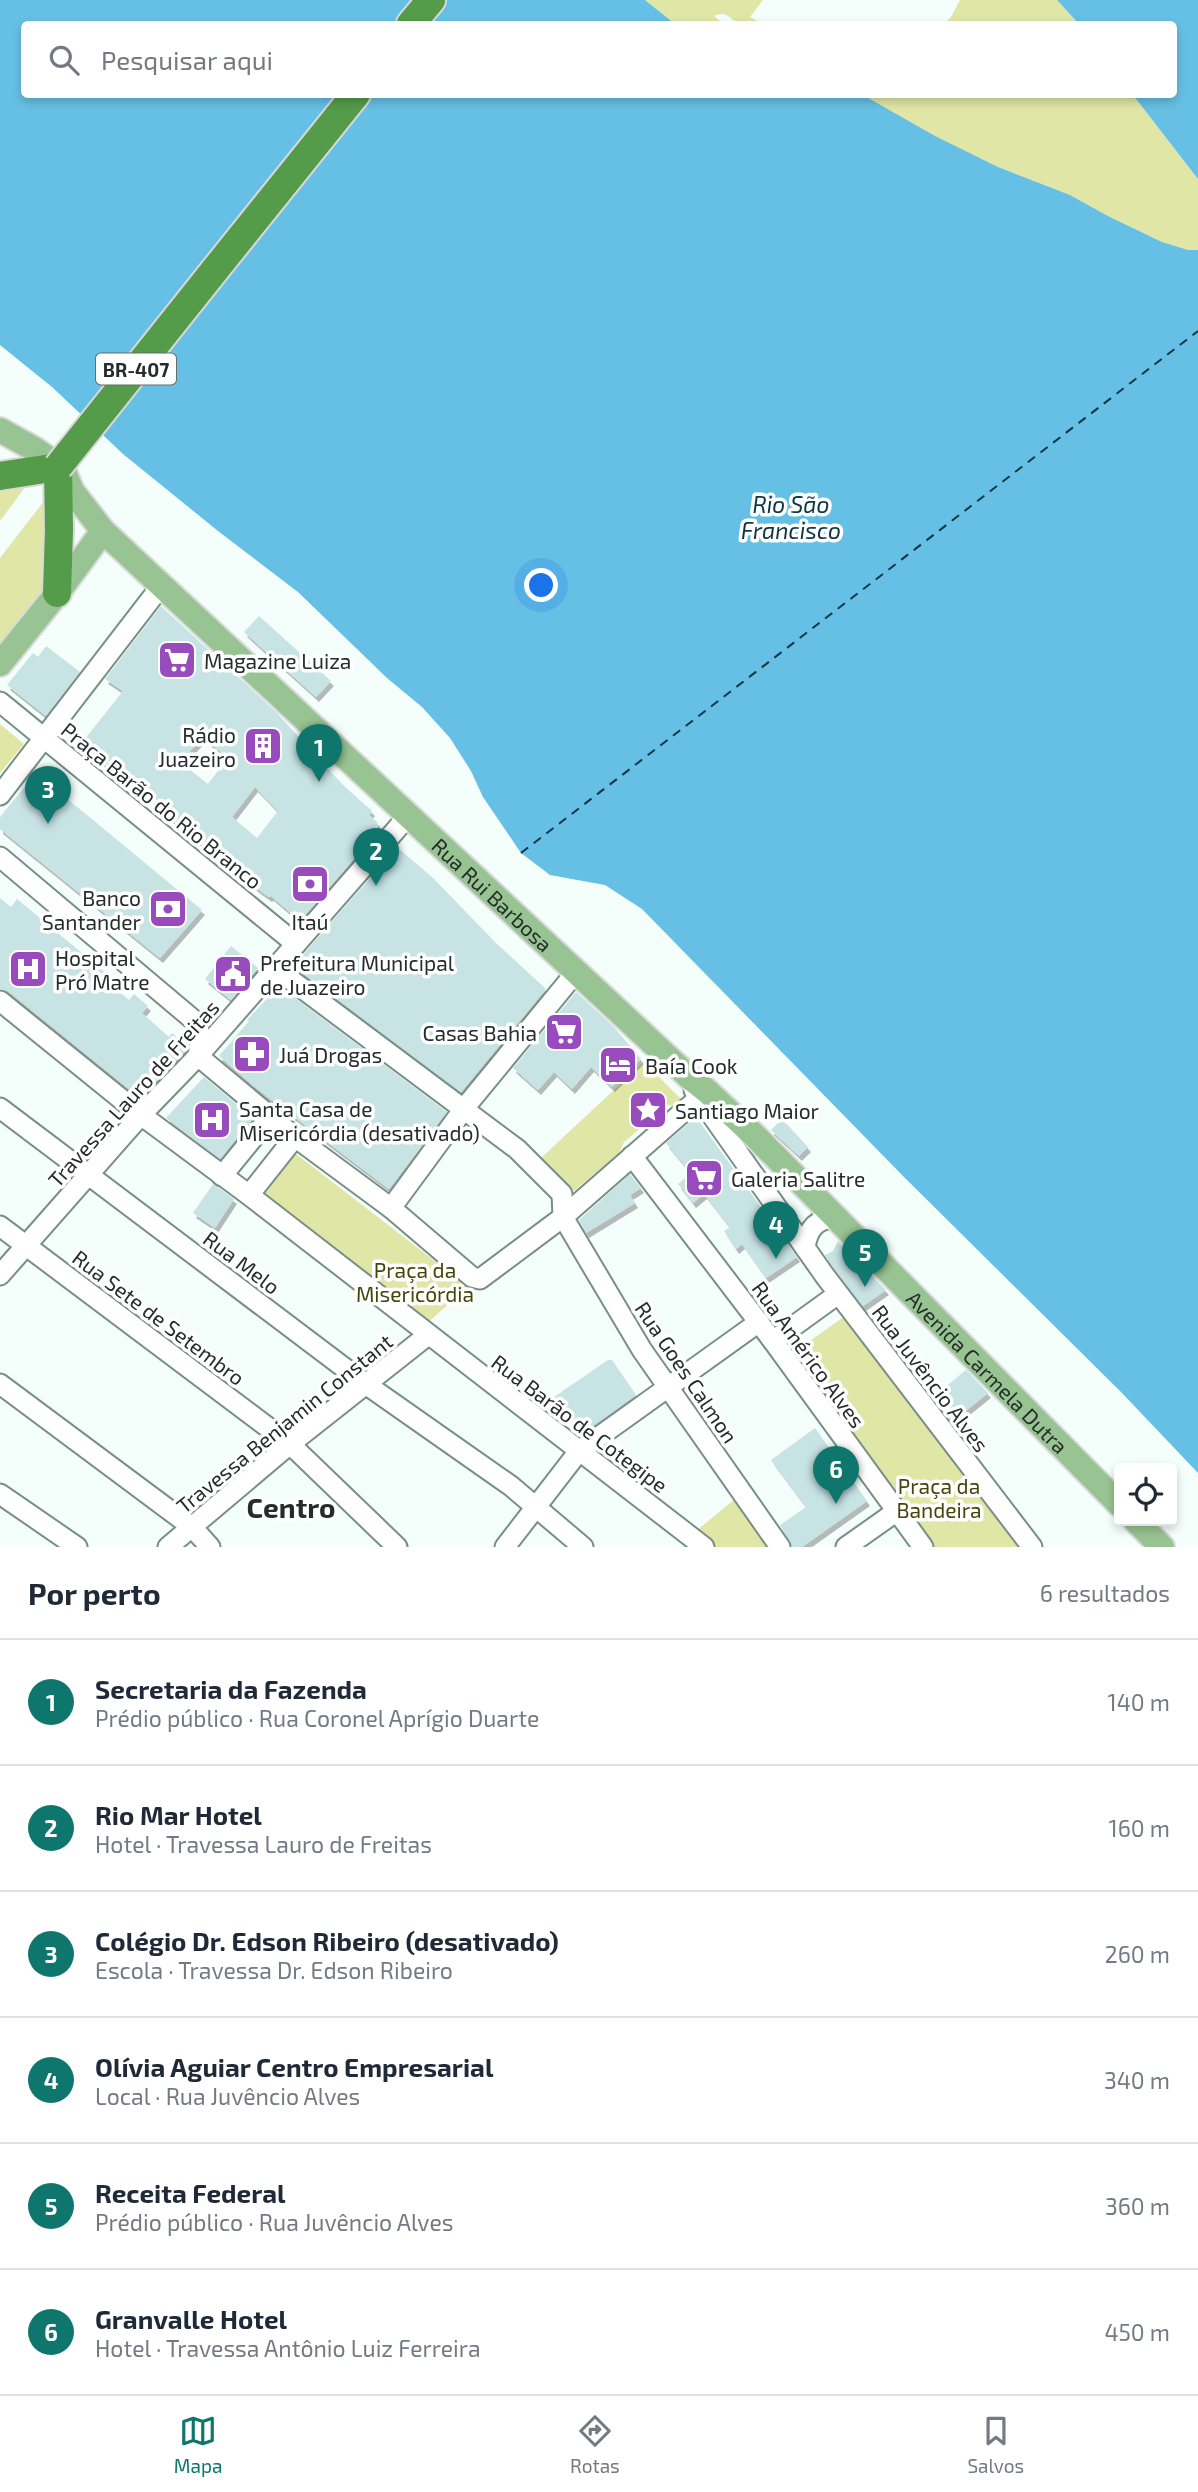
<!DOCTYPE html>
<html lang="pt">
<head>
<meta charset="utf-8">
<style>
	body { margin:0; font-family:"Exo 2",sans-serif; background:#f2f2f3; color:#1f2937 }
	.controls { position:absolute; right:21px; bottom:21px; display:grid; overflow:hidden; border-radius:7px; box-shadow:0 4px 10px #0003 }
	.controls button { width:63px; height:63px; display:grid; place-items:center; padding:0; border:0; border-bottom:2px solid #e0e1e3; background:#fff; color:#1f2937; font:35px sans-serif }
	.you { position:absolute; left:542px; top:586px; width:24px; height:24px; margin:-18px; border:5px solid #fff; border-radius:50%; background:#1a73e8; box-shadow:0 0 0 10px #1a73e833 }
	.badge { display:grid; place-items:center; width:46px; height:46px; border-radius:50%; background:#0f766e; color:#fff; font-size:23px; font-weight:700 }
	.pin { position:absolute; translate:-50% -58px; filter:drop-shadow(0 2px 4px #0008) }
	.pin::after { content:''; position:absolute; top:37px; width:24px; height:21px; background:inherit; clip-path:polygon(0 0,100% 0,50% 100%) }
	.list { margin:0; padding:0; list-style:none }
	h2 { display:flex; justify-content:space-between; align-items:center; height:91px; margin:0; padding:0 28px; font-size:30px }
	h2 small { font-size:23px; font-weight:400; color:#747a83 }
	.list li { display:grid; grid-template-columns:46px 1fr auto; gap:21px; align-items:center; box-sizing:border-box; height:126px; padding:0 28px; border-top:2px solid #e0e1e3 }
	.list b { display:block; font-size:26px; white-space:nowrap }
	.list p { margin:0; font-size:23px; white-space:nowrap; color:#747a83 }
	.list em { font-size:23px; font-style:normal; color:#747a83 }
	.icon { flex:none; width:38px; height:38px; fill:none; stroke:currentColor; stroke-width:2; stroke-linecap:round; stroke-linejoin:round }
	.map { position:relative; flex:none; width:1198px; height:1547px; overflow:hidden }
	.search { position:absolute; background:#fff; box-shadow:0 4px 10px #0003; left:21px; right:21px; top:21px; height:77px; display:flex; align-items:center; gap:18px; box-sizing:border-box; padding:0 24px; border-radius:7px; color:#747a83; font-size:26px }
	.sheet { height:847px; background:#fff }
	nav { display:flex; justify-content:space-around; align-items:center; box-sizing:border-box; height:98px; border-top:2px solid #e0e1e3; background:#fff; font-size:19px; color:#747a83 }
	nav a { display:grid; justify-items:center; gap:4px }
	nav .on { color:#0f766e }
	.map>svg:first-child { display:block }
</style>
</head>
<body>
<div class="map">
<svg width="1198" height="1547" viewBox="0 0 1198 1547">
	<defs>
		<filter id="shadow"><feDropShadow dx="3" dy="5" stdDeviation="0" flood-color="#0004"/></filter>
	</defs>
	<rect width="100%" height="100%" fill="#f4fefa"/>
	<g fill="#e0e6a6">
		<path d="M645,0H763L750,17L764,24C757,24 747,26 740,24C729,19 727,10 714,16L724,24H675Z"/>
		<path d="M960,0H1057L1079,24H944L951,17Z"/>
		<path d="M863,95H1133L1198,179V250H1188L1162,242L1108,216L1070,195L998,167L935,137Z"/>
		<path d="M34,475L0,521V485Z"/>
		<path d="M51,492L52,588L0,655V558Z"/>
		<path d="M0,724L24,744L0,773Z"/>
		<path d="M644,1062L683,1101L677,1107L668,1105L624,1142L619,1153L574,1191L541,1158Z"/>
		<path d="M296,1154L462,1282L471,1284L425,1325L263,1196Z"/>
		<path d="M845,1316L1018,1547H934L793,1353Z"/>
		<path d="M736,1498L771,1547H713L695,1532Z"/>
	</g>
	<g fill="#66bfe4">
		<path d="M0,0H645L675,24H24V94L863,95L935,136L998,167L1070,195L1108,216L1162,242L1188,250H1198V1473L1122,1393L904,1177L642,909L605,885L550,875L521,853L483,797L471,771L450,738L422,707L387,678L298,592L218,531L123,454L52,387L0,345Z"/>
		<path d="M1057,0H1198V179L1133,95L1174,94V24H1079Z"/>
	</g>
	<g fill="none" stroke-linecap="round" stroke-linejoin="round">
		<path stroke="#0d3746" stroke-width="2" stroke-dasharray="9 7" stroke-linecap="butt" d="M521,853L1198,331"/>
	</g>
	<g fill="#c7e3e4" fill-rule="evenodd" filter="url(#shadow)">
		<path d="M161,606L276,712L343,785L372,811L369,815L377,822L378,828L362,846L364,847L300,921L271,896L269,897L259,890L232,869L174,822L139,789L109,766L108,768L81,744L123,691L105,679ZM203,737L228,758L208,784L180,762ZM255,787L278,811L257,838L232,817Z"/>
		<path d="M259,616L331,681L316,697L244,632Z"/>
		<path d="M46,646L80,672L46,716L7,685L33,653L38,657Z"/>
		<path d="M36,773L202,910L160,958L0,829V817Z"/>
		<path d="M397,847L433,878L496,943L546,989L461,1092L293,966Z"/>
		<path d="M0,898L11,907L17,899L106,973L102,977L129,1000L134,994L148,1006L142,1013L169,1037L172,1033L187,1046L186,1050L140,1098L8,991L0,989Z"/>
		<path d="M231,946L258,968L231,1000L205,979Z"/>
		<path d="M279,986L447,1112L389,1189L256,1088L219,1056L249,1021L247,1020Z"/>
		<path d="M576,992L613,1026L641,1059L612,1087L591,1067L572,1089L554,1072L538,1090L513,1068Z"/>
		<path d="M204,1077L253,1118L220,1159L166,1118Z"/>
		<path d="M696,1117L797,1257L766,1278L742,1244L736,1249L724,1231L730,1227L704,1194L693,1203L678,1184L691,1173L666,1143Z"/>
		<path d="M782,1119L808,1147L799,1156L771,1130Z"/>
		<path d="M630,1174L641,1188L630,1195L635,1203L586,1233L579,1220Z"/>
		<path d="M213,1184L234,1199L215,1228L193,1213Z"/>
		<path d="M838,1241L886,1290L863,1306L825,1255L833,1251Z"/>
		<path d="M608,1360H612L636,1395L580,1435L554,1397Z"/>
		<path d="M966,1370L988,1393L952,1422L933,1397Z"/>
		<path d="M815,1428L867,1501L802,1547H792L780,1525L806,1507L771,1460Z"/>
	</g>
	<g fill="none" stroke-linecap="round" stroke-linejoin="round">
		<defs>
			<g id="minor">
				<path d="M0,702L296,944"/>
				<path d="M0,795L161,586"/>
				<path d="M0,857L196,1022L201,1037L198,1056"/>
				<path d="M275,968L517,1149L562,1194L563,1217L642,1350L780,1547"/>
				<path d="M0,1001L141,1115L249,1195L704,1547"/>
				<path d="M198,1056L295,1137L391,1208L472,1277L480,1279L563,1217L707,1091"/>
				<path d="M694,1090L825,1276L1032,1547"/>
				<path d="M0,1108L367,1385L511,1486L583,1547"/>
				<path d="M632,1156L773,1341L923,1547"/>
				<path d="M222,1176L270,1117"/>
				<path d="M249,1195L295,1137"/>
				<path d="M391,1208L466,1106L572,977"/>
				<path d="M0,1226L290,1444L397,1547"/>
				<path d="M805,1247C808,1230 815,1219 834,1218"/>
				<path d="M0,1275L141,1115L198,1056L409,815"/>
				<path d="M773,1341L838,1294"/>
				<path d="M0,1384L192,1527L210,1547"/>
				<path d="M0,1494L77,1547"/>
				<path d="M168,1547L290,1444L428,1335"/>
				<path d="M505,1547L579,1451L759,1322"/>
				<path d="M846,1547L897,1511"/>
			</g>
			<g id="major">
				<path d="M0,430L36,450L61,468"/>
				<path id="s1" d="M64,472L72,491L103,531L688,1076L707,1091L757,1138L1119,1504"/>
				<path d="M0,664L59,591L103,531"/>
				<path d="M1136,1521L1162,1547"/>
			</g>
			<g id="highway">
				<path d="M411,24L431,0"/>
				<path d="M214,271L356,94"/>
				<path d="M0,476L58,467L59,530L57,593"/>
			</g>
		</defs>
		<use href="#minor" stroke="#788f86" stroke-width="23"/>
		<use href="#major" stroke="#d8d9d9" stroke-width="28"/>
		<use href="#highway" stroke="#d8d9d9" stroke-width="32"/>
		<use href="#minor" stroke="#fff" stroke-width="19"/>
		<use href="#major" stroke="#98c392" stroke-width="24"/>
		<use href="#highway" stroke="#549b4a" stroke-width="28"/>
		<defs>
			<path id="highway-bridge" d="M58,467L214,271"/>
		</defs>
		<use href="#highway-bridge" stroke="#d8d9d9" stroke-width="32" stroke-linecap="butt"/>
		<use href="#highway-bridge" stroke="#549b4a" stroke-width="28"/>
	</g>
	<defs>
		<symbol id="supermarket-square" viewBox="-11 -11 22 22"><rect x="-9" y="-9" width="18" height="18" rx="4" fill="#984bbd" stroke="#fff"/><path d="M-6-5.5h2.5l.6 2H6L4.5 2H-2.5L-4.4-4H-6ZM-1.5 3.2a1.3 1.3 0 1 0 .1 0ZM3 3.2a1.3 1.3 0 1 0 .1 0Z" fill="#fff"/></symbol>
		<symbol id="building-square" viewBox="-11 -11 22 22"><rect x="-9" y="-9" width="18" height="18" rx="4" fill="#984bbd" stroke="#fff"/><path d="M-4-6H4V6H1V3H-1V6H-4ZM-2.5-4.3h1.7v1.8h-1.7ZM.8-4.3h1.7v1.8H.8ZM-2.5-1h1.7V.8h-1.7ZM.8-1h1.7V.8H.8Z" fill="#fff"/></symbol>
		<symbol id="bank-square" viewBox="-11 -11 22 22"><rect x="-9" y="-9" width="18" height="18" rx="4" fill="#984bbd" stroke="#fff"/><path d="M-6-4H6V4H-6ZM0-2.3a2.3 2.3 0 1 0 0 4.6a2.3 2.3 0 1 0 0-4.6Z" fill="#fff"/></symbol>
		<symbol id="hospital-square" viewBox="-11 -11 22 22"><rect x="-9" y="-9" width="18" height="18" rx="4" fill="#984bbd" stroke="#fff"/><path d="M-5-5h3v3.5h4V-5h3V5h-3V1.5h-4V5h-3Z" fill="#fff"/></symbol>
		<symbol id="civic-square" viewBox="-11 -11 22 22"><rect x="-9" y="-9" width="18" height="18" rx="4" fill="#984bbd" stroke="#fff"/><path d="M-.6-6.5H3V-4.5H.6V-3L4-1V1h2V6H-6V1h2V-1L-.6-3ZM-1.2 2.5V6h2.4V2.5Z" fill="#fff"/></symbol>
		<symbol id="pharmacy-square" viewBox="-11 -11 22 22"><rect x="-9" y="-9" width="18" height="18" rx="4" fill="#984bbd" stroke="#fff"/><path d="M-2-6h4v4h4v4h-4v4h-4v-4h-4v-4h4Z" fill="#fff"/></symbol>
		<symbol id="hotel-square" viewBox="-11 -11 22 22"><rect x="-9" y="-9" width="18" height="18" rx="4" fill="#984bbd" stroke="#fff"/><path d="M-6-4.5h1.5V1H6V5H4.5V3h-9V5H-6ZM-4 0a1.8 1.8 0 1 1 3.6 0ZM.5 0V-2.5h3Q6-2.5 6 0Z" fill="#fff"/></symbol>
		<symbol id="sight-square" viewBox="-11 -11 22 22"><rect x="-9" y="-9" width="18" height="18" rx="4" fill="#984bbd" stroke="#fff"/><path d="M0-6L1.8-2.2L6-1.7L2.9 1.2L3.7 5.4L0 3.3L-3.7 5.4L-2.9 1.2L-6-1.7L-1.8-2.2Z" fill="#fff"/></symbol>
	</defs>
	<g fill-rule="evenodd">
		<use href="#supermarket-square" x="155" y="638" width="44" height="44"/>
		<use href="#building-square" x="241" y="724" width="44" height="44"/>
		<use href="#bank-square" x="288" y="862" width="44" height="44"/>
		<use href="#bank-square" x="146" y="887" width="44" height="44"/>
		<use href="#hospital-square" x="6" y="947" width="44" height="44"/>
		<use href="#civic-square" x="211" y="952" width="44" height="44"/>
		<use href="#supermarket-square" x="542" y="1010" width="44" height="44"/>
		<use href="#pharmacy-square" x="230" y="1032" width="44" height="44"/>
		<use href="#hotel-square" x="596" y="1043" width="44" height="44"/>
		<use href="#sight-square" x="626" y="1088" width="44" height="44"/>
		<use href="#hospital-square" x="190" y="1098" width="44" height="44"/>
		<use href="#supermarket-square" x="682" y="1156" width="44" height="44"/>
	</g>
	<g text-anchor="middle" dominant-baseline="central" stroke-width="7" stroke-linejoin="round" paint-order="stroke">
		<rect fill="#fff" stroke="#666c6a" stroke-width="2" x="96" y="353.5" width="80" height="31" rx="5"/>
		<g font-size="19" font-weight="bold" fill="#242d2a">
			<text x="136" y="369">BR-407</text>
		</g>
		<g font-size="21" fill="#242d2a" stroke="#fff" text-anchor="start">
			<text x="204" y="660">Magazine Luiza</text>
			<text x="236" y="734" text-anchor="end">Rádio<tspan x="236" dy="24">Juazeiro</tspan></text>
			<text x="141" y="897" text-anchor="end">Banco<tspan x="141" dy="24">Santander</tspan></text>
			<text x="310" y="921" text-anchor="middle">Itaú</text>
			<text x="55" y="957">Hospital<tspan x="55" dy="24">Pró Matre</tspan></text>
			<text x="260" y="962">Prefeitura Municipal<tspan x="260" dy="24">de Juazeiro</tspan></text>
			<text x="537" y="1032" text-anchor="end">Casas Bahia</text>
			<text x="279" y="1054">Juá Drogas</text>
			<text x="645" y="1065">Baía Cook</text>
			<text x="239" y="1108">Santa Casa de<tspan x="239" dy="24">Misericórdia (desativado)</tspan></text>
			<text x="675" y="1110">Santiago Maior</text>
			<text x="731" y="1178">Galeria Salitre</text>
		</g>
		<g font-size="21" fill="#242d2a" stroke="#fff">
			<text transform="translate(162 805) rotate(39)">Praça Barão do Rio Branco</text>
			<text stroke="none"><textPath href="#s1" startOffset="604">Rua Rui Barbosa</textPath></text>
			<text transform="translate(133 1093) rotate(-48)">Travessa Lauro de Freitas</text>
			<text transform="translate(242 1262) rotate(37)">Rua Melo</text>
			<text transform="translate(159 1317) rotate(37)">Rua Sete de Setembro</text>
			<text transform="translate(809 1354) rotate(54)">Rua Américo Alves</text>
			<text stroke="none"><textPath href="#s1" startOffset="1292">Avenida Carmela Dutra</textPath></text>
			<text transform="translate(687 1372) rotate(56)">Rua Goes Calmon</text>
			<text transform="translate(931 1378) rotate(53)">Rua Juvêncio Alves</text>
			<text transform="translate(284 1423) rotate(-39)">Travessa Benjamin Constant</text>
			<text transform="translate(580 1423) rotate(37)">Rua Barão de Cotegipe</text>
		</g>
		<g font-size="21" fill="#43460a" stroke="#fff">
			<text x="415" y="1269">Praça da<tspan x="415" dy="24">Misericórdia</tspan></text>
			<text x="939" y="1485">Praça da<tspan x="939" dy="24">Bandeira</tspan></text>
		</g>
		<g font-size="23" font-style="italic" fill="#0d3746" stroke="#fff">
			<text x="791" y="504">Rio São<tspan x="791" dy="26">Francisco</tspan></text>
		</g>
		<g font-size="28" font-weight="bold" fill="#242d2a" stroke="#fff">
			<text x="291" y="1507">Centro</text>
		</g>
	</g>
</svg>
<div class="controls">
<button><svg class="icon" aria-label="locate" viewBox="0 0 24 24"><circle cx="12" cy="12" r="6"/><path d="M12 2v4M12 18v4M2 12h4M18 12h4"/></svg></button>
</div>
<div class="you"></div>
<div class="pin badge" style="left:319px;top:782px">1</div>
<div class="pin badge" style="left:376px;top:886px">2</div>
<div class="pin badge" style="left:48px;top:824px">3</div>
<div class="pin badge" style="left:776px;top:1259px">4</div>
<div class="pin badge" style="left:865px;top:1287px">5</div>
<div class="pin badge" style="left:836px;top:1504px">6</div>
<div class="search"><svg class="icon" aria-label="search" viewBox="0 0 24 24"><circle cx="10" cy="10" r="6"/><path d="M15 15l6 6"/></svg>Pesquisar aqui</div>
</div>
<section class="sheet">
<h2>Por perto<small>6 resultados</small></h2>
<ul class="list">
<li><span class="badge">1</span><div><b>Secretaria da Fazenda</b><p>Prédio público · Rua Coronel Aprígio Duarte</p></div><em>140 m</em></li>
<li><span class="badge">2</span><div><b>Rio Mar Hotel</b><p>Hotel · Travessa Lauro de Freitas</p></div><em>160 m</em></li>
<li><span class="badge">3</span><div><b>Colégio Dr. Edson Ribeiro (desativado)</b><p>Escola · Travessa Dr. Edson Ribeiro</p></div><em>260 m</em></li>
<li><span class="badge">4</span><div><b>Olívia Aguiar Centro Empresarial</b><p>Local · Rua Juvêncio Alves</p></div><em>340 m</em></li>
<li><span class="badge">5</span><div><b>Receita Federal</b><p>Prédio público · Rua Juvêncio Alves</p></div><em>360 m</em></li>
<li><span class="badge">6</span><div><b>Granvalle Hotel</b><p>Hotel · Travessa Antônio Luiz Ferreira</p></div><em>450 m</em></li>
</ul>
</section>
<nav>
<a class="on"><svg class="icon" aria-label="map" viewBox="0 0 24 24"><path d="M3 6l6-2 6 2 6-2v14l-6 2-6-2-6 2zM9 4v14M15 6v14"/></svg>Mapa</a>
<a><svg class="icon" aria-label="directions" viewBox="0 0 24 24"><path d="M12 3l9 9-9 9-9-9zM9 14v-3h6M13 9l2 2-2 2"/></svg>Rotas</a>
<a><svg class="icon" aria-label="saved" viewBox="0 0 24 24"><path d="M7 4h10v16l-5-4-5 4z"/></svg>Salvos</a>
</nav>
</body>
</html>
